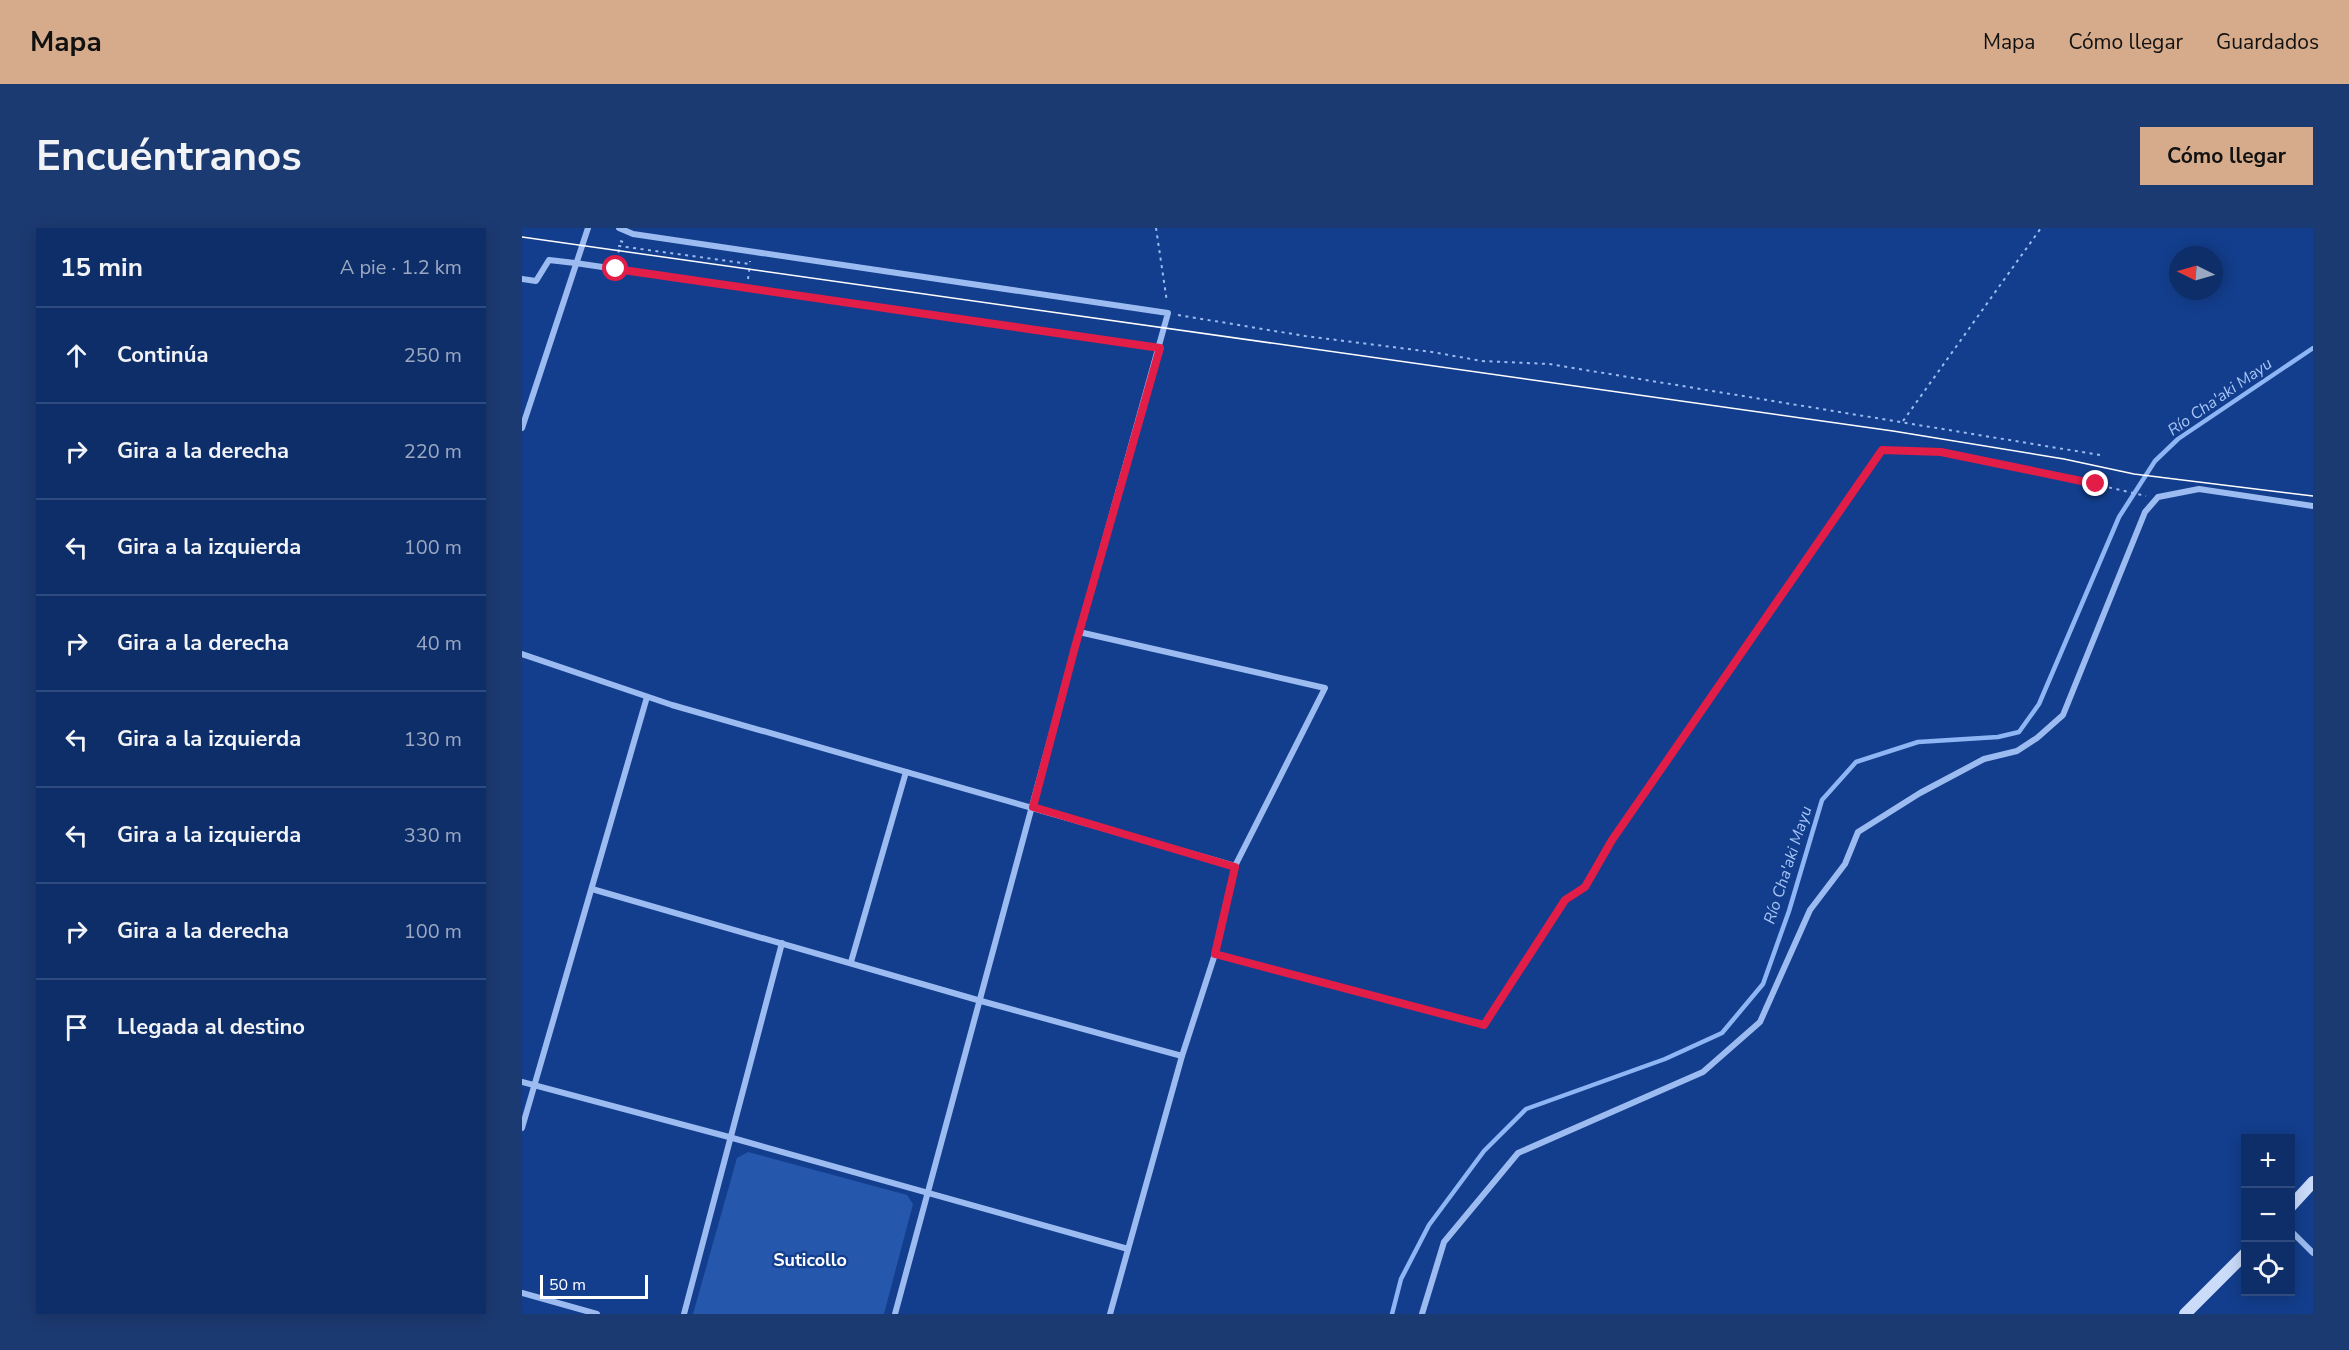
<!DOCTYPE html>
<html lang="es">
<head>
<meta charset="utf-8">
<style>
	body { margin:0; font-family:"Nunito Sans",sans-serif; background:#1c3a72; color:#f1f3f6 }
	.controls { position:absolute; right:18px; bottom:18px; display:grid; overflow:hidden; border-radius:0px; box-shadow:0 3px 15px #0003 }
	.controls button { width:54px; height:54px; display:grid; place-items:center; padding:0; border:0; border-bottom:2px solid #2e4a7e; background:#0e2e6a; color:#f1f3f6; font:30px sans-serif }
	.compass { position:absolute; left:1647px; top:18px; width:54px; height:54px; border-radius:50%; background:#0e2e6a; box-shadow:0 3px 15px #0003; rotate:275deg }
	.scale { position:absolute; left:18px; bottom:15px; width:108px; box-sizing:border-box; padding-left:6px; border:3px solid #fff; border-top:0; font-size:16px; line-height:21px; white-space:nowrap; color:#fff; -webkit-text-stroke:4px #133e8d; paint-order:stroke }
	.stop { position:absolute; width:18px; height:18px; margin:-14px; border:4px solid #e11d48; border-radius:50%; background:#fff }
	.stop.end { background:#e11d48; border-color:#fff; box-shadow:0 2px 6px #0008 }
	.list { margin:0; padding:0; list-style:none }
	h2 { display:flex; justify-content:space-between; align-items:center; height:78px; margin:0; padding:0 24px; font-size:26px }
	h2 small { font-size:20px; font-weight:400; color:#9ba8c1 }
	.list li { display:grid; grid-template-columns:39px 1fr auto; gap:18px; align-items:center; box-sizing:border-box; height:96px; padding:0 24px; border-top:2px solid #2e4a7e }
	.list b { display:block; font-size:22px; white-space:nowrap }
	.list em { font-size:20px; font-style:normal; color:#9ba8c1 }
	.icon { flex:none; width:33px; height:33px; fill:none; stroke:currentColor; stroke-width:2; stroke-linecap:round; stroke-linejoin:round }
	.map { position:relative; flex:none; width:1791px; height:1086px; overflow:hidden; border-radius:0px }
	header { display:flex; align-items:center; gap:36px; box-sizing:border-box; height:84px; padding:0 30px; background:#d6ab8b; color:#111 }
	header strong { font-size:28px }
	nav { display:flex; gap:33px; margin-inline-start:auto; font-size:21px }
	.intro { display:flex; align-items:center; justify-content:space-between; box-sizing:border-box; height:144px; padding:0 36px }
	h1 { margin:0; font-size:42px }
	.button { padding:15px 27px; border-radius:0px; background:#d6ab8b; color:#111; font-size:21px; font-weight:700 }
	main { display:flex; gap:36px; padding:0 36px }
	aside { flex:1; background:#0e2e6a; border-radius:0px; box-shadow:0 3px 15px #0003 }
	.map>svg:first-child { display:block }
</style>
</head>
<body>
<header>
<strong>Mapa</strong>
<nav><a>Mapa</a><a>Cómo llegar</a><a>Guardados</a></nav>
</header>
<div class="intro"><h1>Encuéntranos</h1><a class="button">Cómo llegar</a></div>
<main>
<aside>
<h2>15 min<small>A pie · 1.2 km</small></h2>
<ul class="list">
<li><svg class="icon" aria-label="ahead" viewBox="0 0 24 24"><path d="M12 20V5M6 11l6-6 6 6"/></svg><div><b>Continúa</b></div><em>250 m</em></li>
<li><svg class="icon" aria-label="right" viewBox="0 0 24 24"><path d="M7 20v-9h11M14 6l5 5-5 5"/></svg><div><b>Gira a la derecha</b></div><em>220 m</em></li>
<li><svg class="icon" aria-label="left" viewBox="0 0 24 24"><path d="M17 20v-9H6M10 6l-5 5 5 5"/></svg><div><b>Gira a la izquierda</b></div><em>100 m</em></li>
<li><svg class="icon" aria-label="right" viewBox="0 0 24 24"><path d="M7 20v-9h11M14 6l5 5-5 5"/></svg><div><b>Gira a la derecha</b></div><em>40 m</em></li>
<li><svg class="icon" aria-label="left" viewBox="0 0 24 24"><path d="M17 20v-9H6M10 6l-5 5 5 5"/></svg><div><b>Gira a la izquierda</b></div><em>130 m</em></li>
<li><svg class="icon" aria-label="left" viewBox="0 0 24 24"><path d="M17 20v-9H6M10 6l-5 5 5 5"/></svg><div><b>Gira a la izquierda</b></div><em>330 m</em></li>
<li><svg class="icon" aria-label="right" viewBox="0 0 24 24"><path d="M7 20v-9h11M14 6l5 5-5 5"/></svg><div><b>Gira a la derecha</b></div><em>100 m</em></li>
<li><svg class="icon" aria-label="arrive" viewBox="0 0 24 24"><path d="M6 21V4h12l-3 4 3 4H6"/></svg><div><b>Llegada al destino</b></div></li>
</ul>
</aside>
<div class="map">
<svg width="1791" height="1086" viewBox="0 0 1791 1086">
	<rect width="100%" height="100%" fill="#133e8d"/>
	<path fill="#2557ac" d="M226,924L385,967L391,976L362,1086H171L215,930Z"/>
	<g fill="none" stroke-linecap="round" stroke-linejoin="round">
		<path stroke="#8eb5f4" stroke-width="4.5" d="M870,1086L879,1051L907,997L962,923L1004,881L1143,831L1200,805L1241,756L1267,683L1300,572L1334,534L1396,514L1476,509L1497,504L1517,476L1597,289L1633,233L1656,211L1791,120"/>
		<g stroke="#9cbcf1" stroke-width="2" stroke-dasharray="3 4.5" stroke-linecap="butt">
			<path d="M634,0L645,74"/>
			<path d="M101,14L98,13L97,18L228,36V33"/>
			<path d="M96,32L97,18"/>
			<path d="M226,51L228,36"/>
			<path d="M656,87L783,108L910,124L960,133L1027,136L1578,227"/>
			<path d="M1381,193L1519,0"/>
			<path d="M899,780L962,797L1043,672L1063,659L1090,611L1360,222L1419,224L1516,243L1624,268"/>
		</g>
		<g stroke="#9cbcf1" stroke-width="6">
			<path d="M97,0L111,6L646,85L553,419L373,1086"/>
			<path d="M0,51L14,53L27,32L53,35L638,120"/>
			<path d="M0,200L66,0"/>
			<path d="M557,404L803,460L713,638L693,726L660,828L588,1086"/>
			<path d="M0,426L150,477L713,638"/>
			<path d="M70,661L459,773L660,828"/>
			<path d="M693,726L891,778"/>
			<path d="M329,734L384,544"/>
			<path d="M0,854L207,909L606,1021"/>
			<path d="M0,900L125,469"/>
			<path d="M1768,1002L1791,1025"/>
			<path d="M0,1065L75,1086"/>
			<path d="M162,1086L260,715"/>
			<path d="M900,1086L922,1014L996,925L1181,844L1238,794L1288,682L1323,636L1336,604L1398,565L1462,531L1495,523L1515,510L1541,487L1623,284L1636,269L1677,261L1791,278"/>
		</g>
		<g stroke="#cbdcfb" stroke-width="12">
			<path d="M1768,979L1791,954"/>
			<path d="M1663,1086L1724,1025"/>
		</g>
		<path stroke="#fff" stroke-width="1.5" d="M0,9L1371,203L1542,231L1612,246L1791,268"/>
	</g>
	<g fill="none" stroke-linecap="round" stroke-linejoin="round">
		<path stroke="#e11d48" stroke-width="8" d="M94,41L638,120L553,419L511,579L713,639L693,726L962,797L1043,672L1063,659L1090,612L1360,222L1419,224L1574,256"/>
	</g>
	<g text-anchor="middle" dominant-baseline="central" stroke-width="4.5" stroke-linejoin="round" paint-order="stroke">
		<g font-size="16" font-style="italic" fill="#a8c6f8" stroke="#133e8d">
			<text transform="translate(1698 169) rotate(-35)">Río Cha'aki Mayu</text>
			<text transform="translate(1266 637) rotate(-72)">Río Cha'aki Mayu</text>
		</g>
		<g font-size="18" font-weight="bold" fill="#fff" stroke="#133e8d">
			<text x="288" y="1032">Suticollo</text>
		</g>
	</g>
</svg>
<div class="controls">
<button>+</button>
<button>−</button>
<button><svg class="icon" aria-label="locate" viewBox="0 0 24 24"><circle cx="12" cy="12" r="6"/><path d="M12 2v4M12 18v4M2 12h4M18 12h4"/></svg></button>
</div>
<svg class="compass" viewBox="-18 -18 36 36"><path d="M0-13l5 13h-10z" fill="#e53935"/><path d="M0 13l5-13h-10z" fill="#9ba8c1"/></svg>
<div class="scale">50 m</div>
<div class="stop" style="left:94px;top:41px"></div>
<div class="stop end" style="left:1574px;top:256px"></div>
</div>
</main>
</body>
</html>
